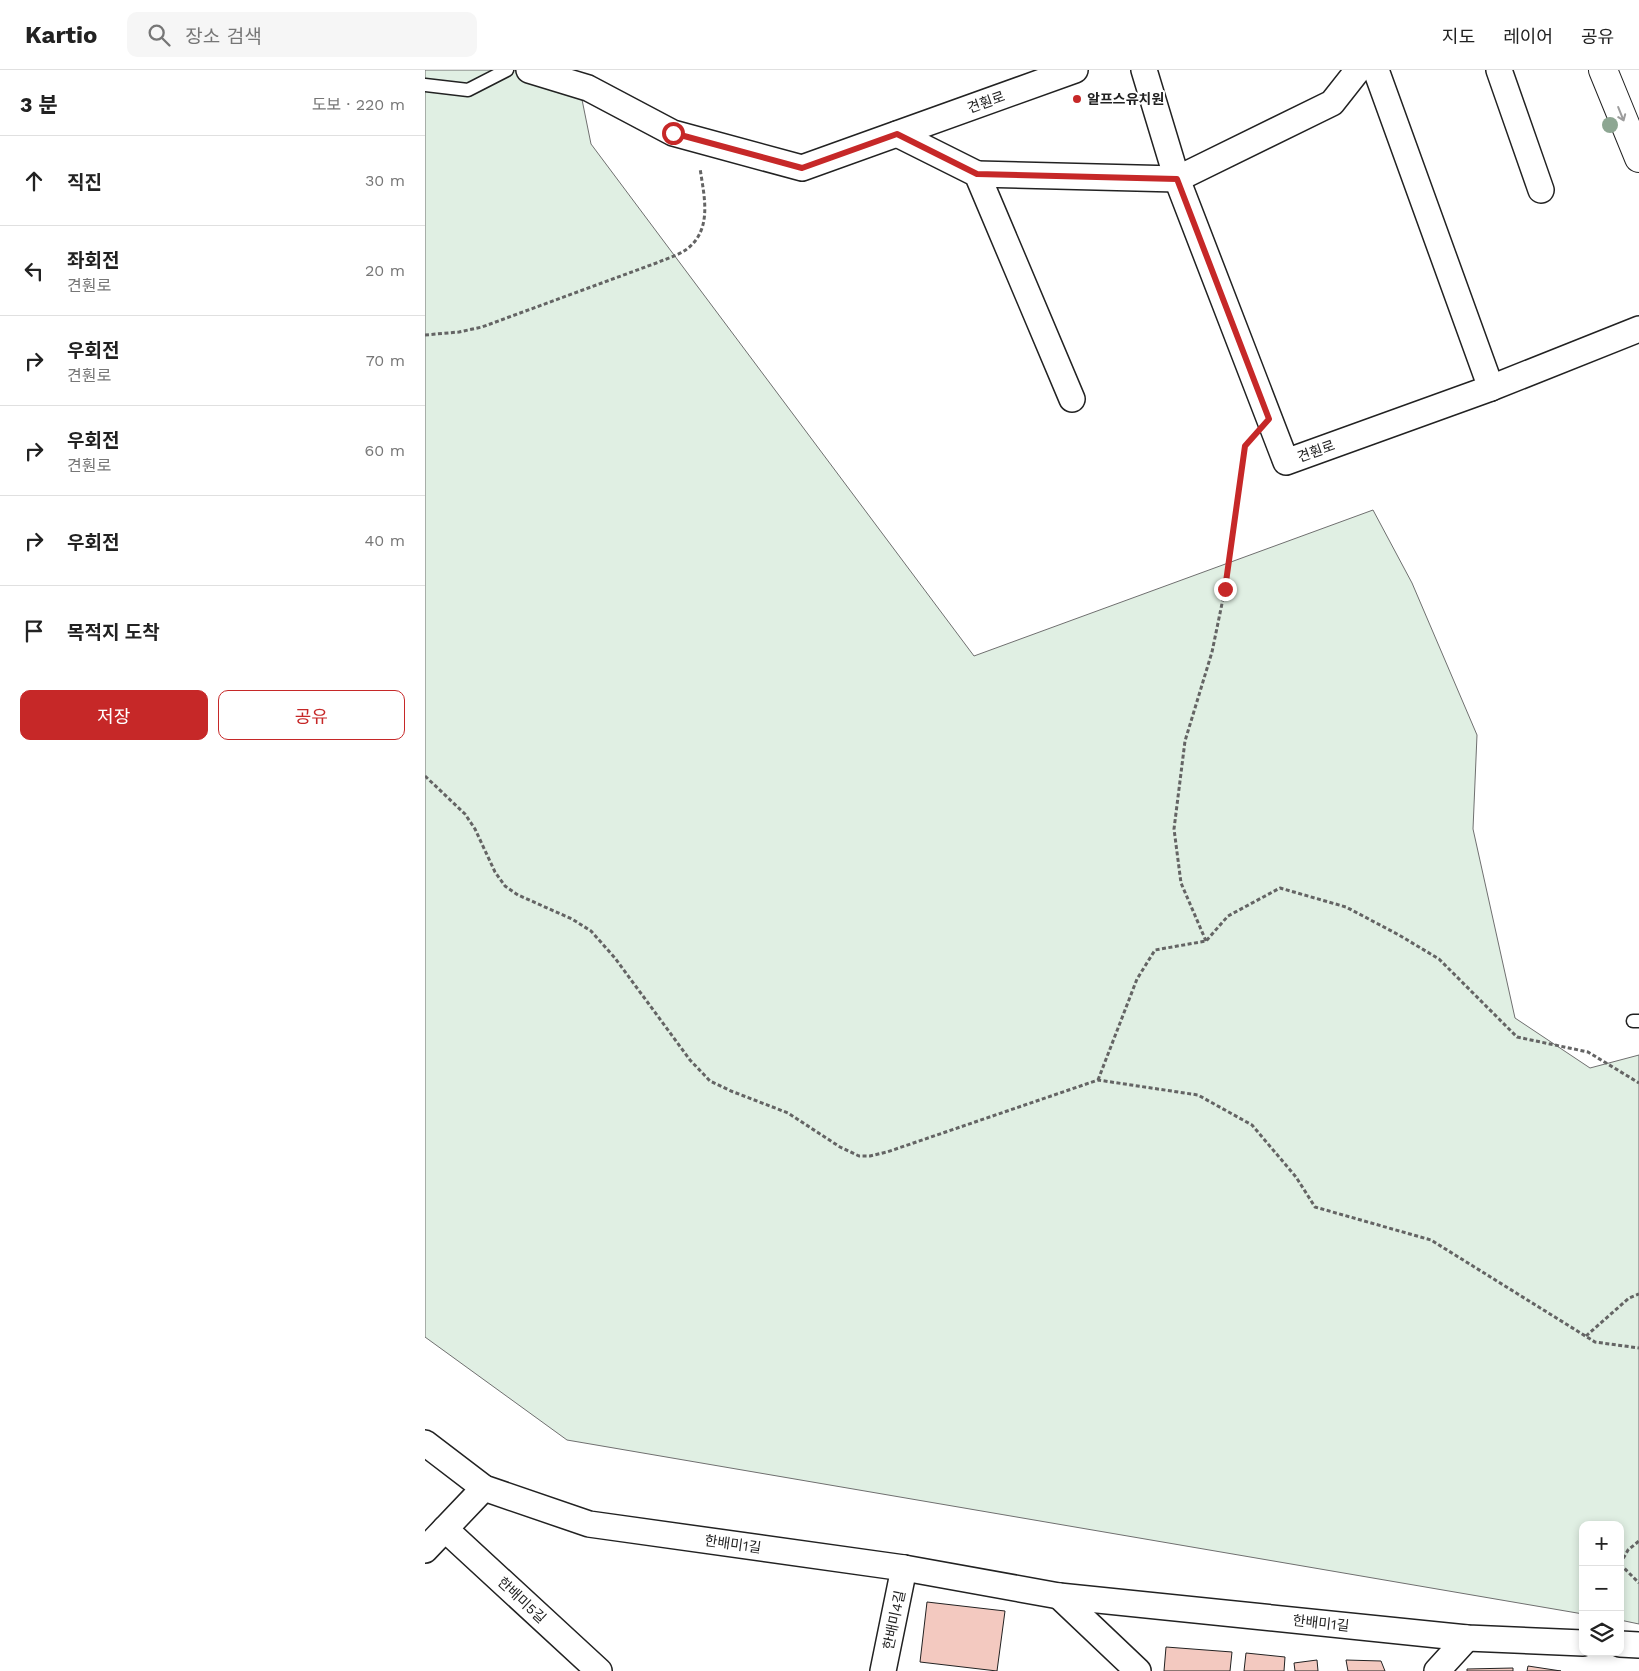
<!DOCTYPE html>
<html lang="ko">
<head>
<meta charset="utf-8">
<style>
	body { margin:0; font-family:"Work Sans","Noto Sans KR",sans-serif; background:#f6f6f6; color:#222 }
	.controls { position:absolute; right:15px; bottom:15px; display:grid; overflow:hidden; border-radius:10px; box-shadow:0 2px 8px #0003 }
	.controls button { width:45px; height:45px; display:grid; place-items:center; padding:0; border:0; border-bottom:1px solid #e0e0e0; background:#fff; color:#222; font:25px sans-serif }
	.stop { position:absolute; width:15px; height:15px; margin:-11px; border:4px solid #c62828; border-radius:50%; background:#fff }
	.stop.end { background:#c62828; border-color:#fff; box-shadow:0 1px 5px #0008 }
	.list { margin:0; padding:0; list-style:none }
	h2 { display:flex; justify-content:space-between; align-items:center; height:65px; margin:0; padding:0 20px; font-size:21px }
	h2 small { font-size:16px; font-weight:400; color:#767676 }
	.list li { display:grid; grid-template-columns:32px 1fr auto; gap:15px; align-items:center; box-sizing:border-box; height:90px; padding:0 20px; border-top:1px solid #e0e0e0 }
	.list b { display:block; font-size:19px; white-space:nowrap }
	.list p { margin:0; font-size:16px; white-space:nowrap; color:#767676 }
	.list em { font-size:16px; font-style:normal; color:#767676 }
	.actions { display:flex; gap:10px; padding:15px 20px }
	.actions a { flex:1; padding:11px 0; border:1px solid #c62828; border-radius:10px; text-align:center; font-size:18px; color:#c62828 }
	.actions .main { background:#c62828; color:#fff }
	.icon { flex:none; width:28px; height:28px; fill:none; stroke:currentColor; stroke-width:2; stroke-linecap:round; stroke-linejoin:round }
	.map { position:relative; flex:none; width:1214px; height:1601px; overflow:hidden }
	header { display:flex; align-items:center; gap:30px; box-sizing:border-box; height:70px; padding:0 25px; background:#fff; border-bottom:1px solid #e0e0e0 }
	header strong { font-size:24px }
	nav { display:flex; gap:28px; margin-inline-start:auto; font-size:18px }
	.search { width:350px; height:45px; background:#f6f6f6; display:flex; align-items:center; gap:12px; box-sizing:border-box; padding:0 18px; border-radius:10px; color:#767676; font-size:19px }
	main { display:flex }
	aside { flex:1; background:#fff }
	.map>svg:first-child { display:block }
</style>
</head>
<body>
<header>
<strong>Kartio</strong>
<div class="search"><svg class="icon" aria-label="search" viewBox="0 0 24 24"><circle cx="10" cy="10" r="6"/><path d="M15 15l6 6"/></svg>장소 검색</div>
<nav><a>지도</a><a>레이어</a><a>공유</a></nav>
</header>
<main>
<aside>
<h2>3 분<small>도보 · 220 m</small></h2>
<ul class="list">
<li><svg class="icon" aria-label="ahead" viewBox="0 0 24 24"><path d="M12 20V5M6 11l6-6 6 6"/></svg><div><b>직진</b></div><em>30 m</em></li>
<li><svg class="icon" aria-label="left" viewBox="0 0 24 24"><path d="M17 20v-9H6M10 6l-5 5 5 5"/></svg><div><b>좌회전</b><p>견훤로</p></div><em>20 m</em></li>
<li><svg class="icon" aria-label="right" viewBox="0 0 24 24"><path d="M7 20v-9h11M14 6l5 5-5 5"/></svg><div><b>우회전</b><p>견훤로</p></div><em>70 m</em></li>
<li><svg class="icon" aria-label="right" viewBox="0 0 24 24"><path d="M7 20v-9h11M14 6l5 5-5 5"/></svg><div><b>우회전</b><p>견훤로</p></div><em>60 m</em></li>
<li><svg class="icon" aria-label="right" viewBox="0 0 24 24"><path d="M7 20v-9h11M14 6l5 5-5 5"/></svg><div><b>우회전</b></div><em>40 m</em></li>
<li><svg class="icon" aria-label="arrive" viewBox="0 0 24 24"><path d="M6 21V4h12l-3 4 3 4H6"/></svg><div><b>목적지 도착</b></div></li>
</ul>
<div class="actions"><a class="main">저장</a><a>공유</a></div>
</aside>
<div class="map">
<svg width="1214" height="1601" viewBox="0 0 1214 1601">
	<rect width="100%" height="100%" fill="#fff"/>
	<path fill="#e0efe3" stroke="#6f6f6f" d="M0,0H151L166,74L549,586L948,440L987,513L1052,665L1048,759L1090,948L1165,998L1214,985V1554L1195,1550V1455H1158V1544L142,1370L0,1267Z"/>
	<g fill="#f3c9c0" stroke="#222">
		<path d="M502,1532L580,1541L572,1601L495,1592Z"/>
		<path d="M741,1577L807,1582L805,1601H739Z"/>
		<path d="M821,1583L860,1587L859,1601H819Z"/>
		<path d="M892,1590L893,1601H870L869,1593Z"/>
		<path d="M921,1590L956,1591L960,1601H923Z"/>
		<path d="M1103,1596L1136,1601H1102Z"/>
		<path d="M1088,1598V1601H1042V1599Z"/>
	</g>
	<g fill="none" stroke-linecap="round" stroke-linejoin="round">
		<defs>
			<g id="service">
				<path d="M0,15L43,20L82,0"/>
				<path d="M1208,951H1214"/>
			</g>
			<g id="minor">
				<path d="M104,0L163,18L248,63L377,98L650,0"/>
				<path d="M719,0L752,109L861,392L1066,318L1214,259"/>
				<path d="M951,0L1066,318"/>
				<path d="M1074,0L1116,120"/>
				<path d="M472,64L552,104L647,329"/>
				<path d="M552,104L752,109L907,33L933,0"/>
				<path d="M0,1373L59,1418L164,1454L479,1498L634,1526L1042,1568L1158,1573"/>
				<path d="M20,1459L174,1601"/>
				<path d="M0,1480L59,1418"/>
				<path d="M634,1526L713,1601"/>
				<path d="M1195,1574L1214,1575"/>
				<path d="M458,1601L479,1498"/>
				<path d="M1012,1601L1042,1568"/>
			</g>
			<path id="tertiary" d="M1178,0L1214,88"/>
		</defs>
		<use href="#service" stroke="#222" stroke-width="15"/>
		<use href="#minor" stroke="#222" stroke-width="28"/>
		<use href="#tertiary" stroke="#222" stroke-width="30"/>
		<g stroke="#646464" stroke-width="3" stroke-dasharray="4 2.5" stroke-linecap="butt">
			<path d="M0,265L34,262L57,257L234,192C243,188 254,185 262,179C288,159 279,126 275,98"/>
			<path d="M0,706L40,744L50,759L70,802L80,816L93,825L147,849L166,861L190,888L265,990L285,1011L306,1021L363,1043L415,1077L434,1086H445L462,1082L673,1010L773,1025L827,1055L871,1107L890,1137L1006,1170L1170,1272L1214,1278"/>
			<path d="M781,871L756,813L749,759L760,671L787,582L800,519L820,376L825,371"/>
			<path d="M673,1010L712,909L730,880L781,871L803,846L855,818L921,837L974,865L1014,889L1092,967L1163,982L1214,1013"/>
			<path d="M1161,1266L1204,1228L1214,1224"/>
			<path d="M1195,1494L1203,1480L1214,1471"/>
			<path d="M1195,1494L1214,1513"/>
		</g>
		<use href="#service" stroke="#fff" stroke-width="12"/>
		<use href="#minor" stroke="#fff" stroke-width="25"/>
		<use href="#tertiary" stroke="#fff" stroke-width="28"/>
	</g>
	<circle fill="#8da692" cx="1185" cy="55" r="8"/>
	<defs><path id="oneway-shaft" d="M-6 0H5M1.5-3L5.5 0L1.5 3" fill="none" stroke-width="1.6" stroke-linecap="round" stroke-linejoin="round" transform="scale(1.25)"/></defs>
	<use stroke="#9c9c9c" href="#oneway-shaft" transform="translate(1196 44) rotate(68)"/>
	<g fill="none" stroke-linecap="round" stroke-linejoin="round">
		<path stroke="#c62828" stroke-width="6" d="M248,63L377,98L472,64L552,104L752,109L844,349L820,376L800,519"/>
	</g>
	<circle fill="#c62828" stroke="#fff" stroke-width="2" cx="652" cy="29" r="5"/>
	<g text-anchor="middle" dominant-baseline="central" stroke-width="4" stroke-linejoin="round" paint-order="stroke">
		<g font-size="14" font-weight="bold" fill="#222" stroke="#fff" text-anchor="start">
			<text x="662" y="29">알프스유치원</text>
		</g>
		<g font-size="14" fill="#222" stroke="#fff">
			<text transform="translate(561 32) rotate(-20)">견훤로</text>
			<text transform="translate(891 381) rotate(-20)">견훤로</text>
			<text transform="translate(308 1474) rotate(8)">한배미1길</text>
			<text transform="translate(97 1530) rotate(43)">한배미5길</text>
			<text transform="translate(469 1550) rotate(-78)">한배미4길</text>
			<text transform="translate(896 1553) rotate(6)">한배미1길</text>
		</g>
	</g>
</svg>
<div class="controls">
<button>+</button>
<button>−</button>
<button><svg class="icon" aria-label="layers" viewBox="0 0 24 24"><path d="M12 4l9 5-9 5-9-5zM3 14l9 5 9-5"/></svg></button>
</div>
<div class="stop" style="left:248px;top:63px"></div>
<div class="stop end" style="left:800px;top:519px"></div>
</div>
</main>
</body>
</html>
